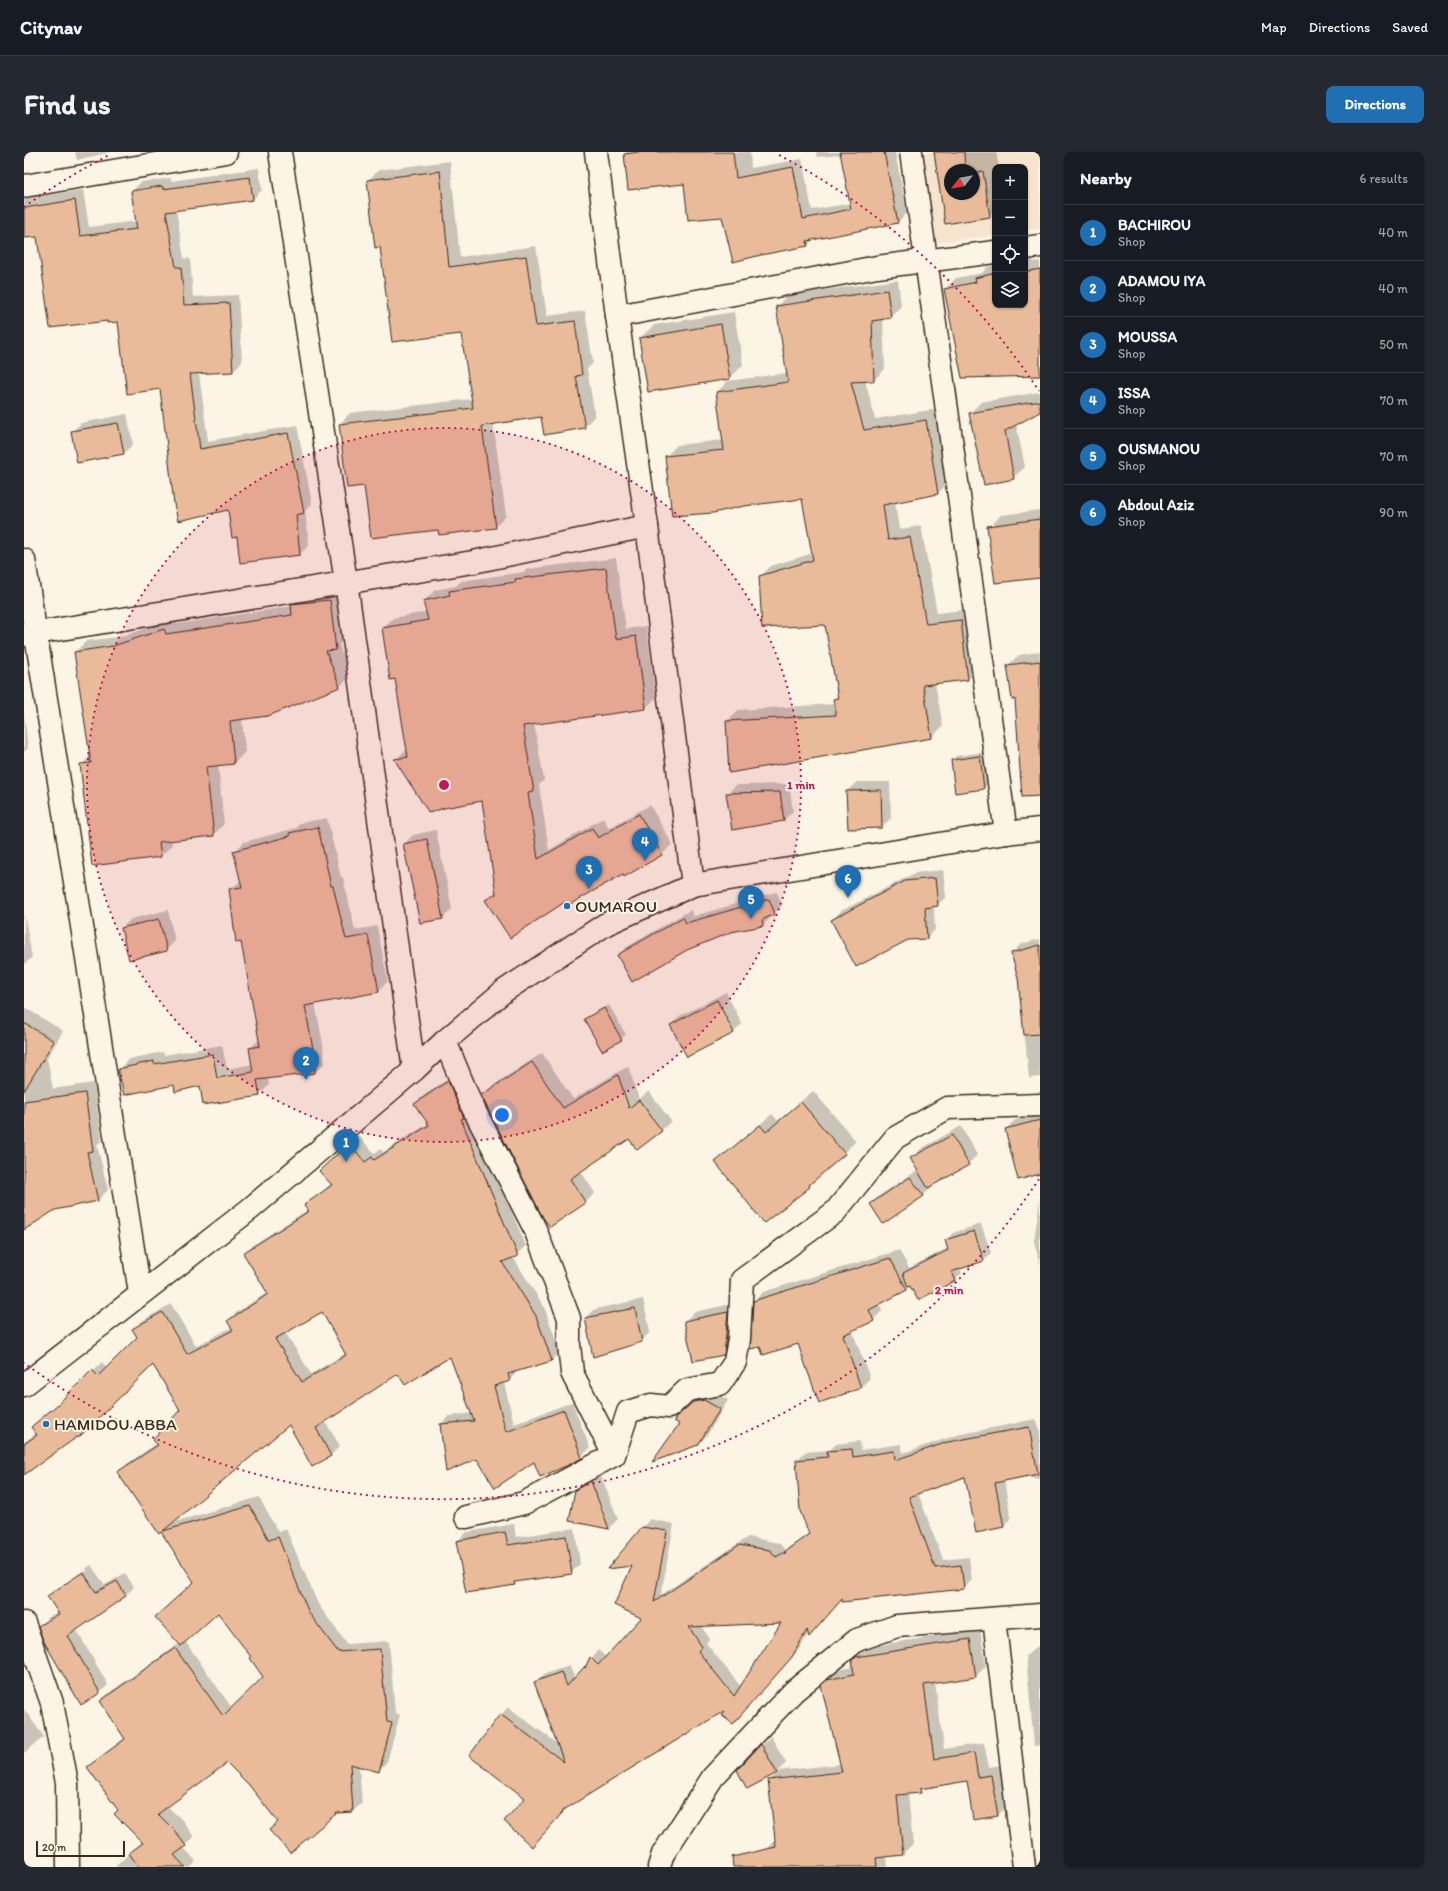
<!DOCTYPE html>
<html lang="en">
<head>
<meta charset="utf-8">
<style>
	body { margin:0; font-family:Itim,sans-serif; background:#242831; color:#f1f3f6 }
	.controls { position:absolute; right:12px; top:12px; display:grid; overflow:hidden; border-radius:8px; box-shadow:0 1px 3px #0004 }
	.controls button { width:36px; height:36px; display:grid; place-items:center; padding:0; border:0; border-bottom:1px solid #363941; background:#171b24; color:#f1f3f6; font:20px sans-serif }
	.compass { position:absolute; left:920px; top:12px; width:36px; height:36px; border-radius:50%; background:#171b24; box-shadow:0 1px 3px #0004; rotate:239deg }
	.scale { position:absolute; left:12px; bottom:10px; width:89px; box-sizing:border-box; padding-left:4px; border:2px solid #3b2a1e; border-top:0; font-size:11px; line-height:14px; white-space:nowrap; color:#3b2a1e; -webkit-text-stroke:3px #fcf5e5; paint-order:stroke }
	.you { position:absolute; left:478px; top:963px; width:14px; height:14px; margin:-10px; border:3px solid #fff; border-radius:50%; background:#1a73e8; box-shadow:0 0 0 6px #1a73e833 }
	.badge { display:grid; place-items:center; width:26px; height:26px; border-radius:50%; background:#1f6fb2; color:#fff; font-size:13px; font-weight:700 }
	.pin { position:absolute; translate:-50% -33px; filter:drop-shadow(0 1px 2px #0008) }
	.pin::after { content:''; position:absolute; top:21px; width:14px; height:12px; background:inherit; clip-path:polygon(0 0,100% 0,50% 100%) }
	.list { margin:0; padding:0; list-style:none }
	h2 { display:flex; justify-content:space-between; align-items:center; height:52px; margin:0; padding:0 16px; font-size:17px }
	h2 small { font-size:13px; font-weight:400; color:#9ea1a6 }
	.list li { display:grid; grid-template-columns:26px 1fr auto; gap:12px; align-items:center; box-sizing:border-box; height:56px; padding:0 16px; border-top:1px solid #363941 }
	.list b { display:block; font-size:15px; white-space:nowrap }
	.list p { margin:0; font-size:13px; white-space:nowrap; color:#9ea1a6 }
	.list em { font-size:13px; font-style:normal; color:#9ea1a6 }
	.icon { flex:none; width:22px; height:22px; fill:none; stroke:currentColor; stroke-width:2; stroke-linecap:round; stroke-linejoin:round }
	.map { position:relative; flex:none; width:1016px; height:1715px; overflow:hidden; border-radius:8px }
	header { display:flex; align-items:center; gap:24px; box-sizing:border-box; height:56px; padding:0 20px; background:#171b24; border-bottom:1px solid #363941 }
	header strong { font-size:19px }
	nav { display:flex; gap:22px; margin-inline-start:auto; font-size:14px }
	.intro { display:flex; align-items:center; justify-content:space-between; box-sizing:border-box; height:96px; padding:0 24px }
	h1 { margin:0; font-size:28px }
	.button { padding:10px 18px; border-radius:8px; background:#1f6fb2; color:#fff; font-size:14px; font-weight:700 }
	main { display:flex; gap:24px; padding:0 24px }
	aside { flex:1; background:#171b24; border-radius:8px; box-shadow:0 1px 3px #0004 }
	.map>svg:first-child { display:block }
</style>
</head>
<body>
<header>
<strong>Citynav</strong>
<nav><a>Map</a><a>Directions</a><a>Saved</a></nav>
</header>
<div class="intro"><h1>Find us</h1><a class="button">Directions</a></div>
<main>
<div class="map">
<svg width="1016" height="1715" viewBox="0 0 1016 1715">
	<rect width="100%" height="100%" fill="#fcf5e5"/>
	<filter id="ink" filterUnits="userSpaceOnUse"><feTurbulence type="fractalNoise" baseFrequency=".025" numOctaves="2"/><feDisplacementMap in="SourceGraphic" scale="8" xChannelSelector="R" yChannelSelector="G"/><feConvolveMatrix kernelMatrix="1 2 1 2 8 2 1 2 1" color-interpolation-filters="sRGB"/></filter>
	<g filter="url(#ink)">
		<path fill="#f7e4ce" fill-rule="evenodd" d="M897,0H1016V77L1001,79V15H971V83L911,91ZM926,18H950V42H926Z"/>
		<g fill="#0003" fill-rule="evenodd">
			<path d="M51,0H87L53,8Z"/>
			<path d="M603,0H726L727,16L778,7L788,58L827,51L817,3L793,5L792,0H871L883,61L873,71L790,87L784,93L699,64L661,31L601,2Z"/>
			<path d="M923,0H972L975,15H971V58L965,64L922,71ZM926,18H950V42H926Z"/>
			<path d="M426,9L436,105L512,94L523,164L561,159L569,211L563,217L571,264L560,275L518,264L469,271L482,364L471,375L415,377L341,333L316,272L326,261L448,247L438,181L357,94L344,28L355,18Z"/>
			<path d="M235,16L238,38L229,47L152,57L160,107L166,106L169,145L214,143L218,210L209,219L175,221L184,289L273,273L288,352L281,359L285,393L276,402L214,384L205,357L137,236L95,169L14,84L0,85V46L59,38L65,75L113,69L108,39L117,30L147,26V29Z"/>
			<path d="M1008,105L1010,110L1016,109V223L921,137L932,126L958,121L963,115L971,113V153H1001V106Z"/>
			<path d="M874,128L877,154L866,165L859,166L861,217L850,228H841L851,267L913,257L925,330L914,341L871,350L875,377L897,374L913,461L948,457L955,516L944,527L911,531L919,574L908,585L703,569L714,558L811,552L810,547L814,543L802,472L736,425L747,414L789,401L779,346L642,304L653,293L700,288L693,240L704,229L763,221L753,154L764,143Z"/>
			<path d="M710,160L719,213L706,226L625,239L616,186L630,173Z"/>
			<path d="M1016,240V259L992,272L1001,315L989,326L946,261L957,250Z"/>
			<path d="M103,262L109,292L100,301L48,280L57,271Z"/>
			<path d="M1016,358V425L966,375L977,363Z"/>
			<path d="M592,406L602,477L622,474L632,545L622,556L510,571L520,628L515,633L525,698L579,666L585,676L626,653L648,692L638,703L542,749L463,748L472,739L459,648L372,607L383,597L371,526L359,476L369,466L403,460L400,449L411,438L432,434L437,429L500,420L503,417Z"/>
			<path d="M317,438L322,486L315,493L327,524L316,534L218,567L221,600L210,611L194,613L200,672L189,683L147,688L148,693L137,704L57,613L67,603L51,500L62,489L100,484L151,466L153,472L268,454L279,442Z"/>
			<path d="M1016,500V609L984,513L995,503Z"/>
			<path d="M0,561L4,596L0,600Z"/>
			<path d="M960,600L964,632L960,636L928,608L932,604Z"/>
			<path d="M833,630H866L867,666L858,675L823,639Z"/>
			<path d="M765,632L769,659L760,668L709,676L703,642L712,633Z"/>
			<path d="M303,666L317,725H319L331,778L353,774L364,829L355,839L291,851L299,892L301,911L291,920L244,926L245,933L235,943L176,933L151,932L95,917L105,907L139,900L140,903L198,893L203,917L229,912L226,896L236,887L218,789L206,737L218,728L211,699L220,690L272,676L276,671Z"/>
			<path d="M412,678L428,757L419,766L380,692L389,683Z"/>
			<path d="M919,718L922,745L913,753L910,754L911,778L902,786L808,768L817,759L891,721Z"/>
			<path d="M753,740L758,754L750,761L745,763L746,766L739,773L594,804L601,796L666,758L670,764Z"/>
			<path d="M144,758L151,789L142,798L98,776L107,767Z"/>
			<path d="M0,761L8,805L0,813Z"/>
			<path d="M1016,787V925L1005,926L995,826L988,801L997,792Z"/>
			<path d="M702,840L718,872L709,881L647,873L656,864Z"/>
			<path d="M585,853L602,883L579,898L562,867L566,863Z"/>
			<path d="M0,855L39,879L23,906L29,937L70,931L78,988L73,993L84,1038L74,1048L30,1057L0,1076Z"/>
			<path d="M518,901L549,947L604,914L615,947L625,939L647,969L637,979L605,986L556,1018L571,1041L562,1050L526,1074L458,944L468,934Z"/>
			<path d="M433,921L446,959L502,1094L489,1105L520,1155L536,1199L528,1208L494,1218L486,1228L480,1231L490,1272L548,1250L566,1296L557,1305L511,1309L453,1306L417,1272L425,1264L448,1261L427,1203L374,1221L301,1269L316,1294L307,1303L288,1314L265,1271L147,1371L235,1345L254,1380L262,1377L294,1452L323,1492L365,1489L371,1561L376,1563L363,1610L354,1619L335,1614L338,1651L329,1659L289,1633H226L204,1610L143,1654L159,1669L170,1685L159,1695L172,1709L165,1715H91L119,1689L64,1615L73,1607L101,1586L77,1549L86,1540L156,1491L171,1430L137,1379L94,1321L103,1312L133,1291L157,1258L130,1212L53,1284L0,1321V1290L13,1281L8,1275L17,1266L43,1245L78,1210L83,1216L114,1185L109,1177L118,1169L147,1152L172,1194L208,1175L204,1169L213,1160L244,1140L220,1101L229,1093L285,1057L282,1053L308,1031L305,1010L334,983L350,1001L357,997L359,1000L405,971L392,952L400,943ZM298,1158L322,1201L287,1222L261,1180ZM194,1459L228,1505L240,1525L208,1556L161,1489Z"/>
			<path d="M789,939L832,989L785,1034L692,1010L748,962L754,969Z"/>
			<path d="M1016,962V1021L982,977L991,968Z"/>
			<path d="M937,974L953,1003L944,1012L907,1033L908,1035L899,1044L847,1052L856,1043L894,1018L888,1006L897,997Z"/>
			<path d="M1016,1046V1113L1010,1089Z"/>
			<path d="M957,1072L967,1101L960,1108L935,1116L938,1121L931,1128L894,1147L887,1133L882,1138L855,1152L858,1159L849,1168L828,1178L846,1226L837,1235L796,1249L775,1191L730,1149L739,1140L875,1098L885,1116L924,1096L922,1088L929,1081Z"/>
			<path d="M619,1147L626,1180L617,1189L562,1166L571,1157Z"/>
			<path d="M712,1151L708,1193L699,1202L661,1169L670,1160Z"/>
			<path d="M689,1239L704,1248L683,1283L674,1293L656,1271L662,1256L679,1241Z"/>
			<path d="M1012,1267L1016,1279V1327L999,1324L980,1328L987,1366L979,1374L942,1324L894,1341L919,1408L945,1405L948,1428L940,1436L819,1446L793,1476L785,1480L776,1496L717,1563L703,1556L544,1654L516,1686L477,1563L484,1555L534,1592L511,1531L519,1523L545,1513L551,1527L574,1498L582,1505L618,1465L610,1412L618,1376L626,1367L650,1372L637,1443L724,1385L755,1391L761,1398L786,1381L773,1308L781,1300L806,1298L812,1292L836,1289L837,1298L877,1292L879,1301L933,1283ZM759,1470L717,1535L682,1491L686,1487L677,1474Z"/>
			<path d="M576,1321L594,1367L585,1376L546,1368L552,1338L562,1329Z"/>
			<path d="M490,1372L492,1385L551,1376L556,1412L547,1421L493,1429L490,1432L433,1389L443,1380Z"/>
			<path d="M67,1413L81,1433L101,1421L110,1435L102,1443L52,1477L84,1533L76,1541L15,1474L23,1466L35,1459L25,1445L33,1437ZM62,1417L64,1418L32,1440V1437Z"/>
			<path d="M956,1477L962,1514L952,1524L911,1530L920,1597L960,1591L965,1615L978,1613L984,1653L974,1663L950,1667L943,1628L901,1635L896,1640L884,1641L889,1692L878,1702L863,1704L864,1715H746L742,1698L752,1688L745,1629L755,1619L724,1635L714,1618L747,1584L762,1611L754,1619L817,1612L798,1534L808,1523L814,1518L830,1515L829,1509L844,1495Z"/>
			<path d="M1016,1494V1593L1010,1594L1002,1504L1012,1495Z"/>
			<path d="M0,1557L20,1585L0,1601Z"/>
			<path d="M1016,1618V1658L1015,1644Z"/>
		</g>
		<g fill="#eabb9a" stroke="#3b2a1e" fill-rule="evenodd">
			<path d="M615,0H709L712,26L769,15L779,67L827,57L816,0H860L874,71L783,89L784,94L737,103L709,110L698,65L664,68L660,32L604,38L600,2Z"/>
			<path d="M910,0H940L941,18H926V42H950V21L959,19L966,65L921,72Z"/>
			<path d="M416,19L425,115L502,104L512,174L551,169L558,223L552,224L561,276L520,283L517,265L458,274L472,376L415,383L414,378L347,386L340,334L323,336L315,272L449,256L437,182L368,190L356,95L351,96L343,28Z"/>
			<path d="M226,25L229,48L142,60L152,115H157L160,153L205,151L209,220L166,222L176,297L264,281L280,361L272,363L276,403L216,411L213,385L208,386L204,358L154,369L150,352L136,237L103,242L94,170L83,171V169L26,176L13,85L0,86V56L51,48L56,84L113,77L107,39L138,34L139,37Z"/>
			<path d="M1016,117V224L938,226L920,137L952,130L951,126L971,121V153H1001V120Z"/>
			<path d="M863,138L867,166L848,169L850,229L827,230L840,278L902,268L914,342L859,353L864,388L886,385L902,472L937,468L944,528L899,533L908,586L705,621L702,569L812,563L809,547L814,546L801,473L738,476L735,424L789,408L778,347L720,354L689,361L648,364L641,304L700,298L692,240L764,230L752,154Z"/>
			<path d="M697,172L706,227L624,240L615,186Z"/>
			<path d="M1016,249V260L981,279L990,327L960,333L945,261Z"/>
			<path d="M94,271L100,302L53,311L47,279Z"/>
			<path d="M1016,367V426L971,431L963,374Z"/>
			<path d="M582,416L592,487L612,484L622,557L499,574L510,640L504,641L514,707L568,676L574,686L615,662L638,703L600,725L599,722L543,754L541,750L486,786L461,748L472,742L458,649L420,656L405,661L370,607L384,605L371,527L366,528L358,476L404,468L399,449L426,443L425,439L492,430L491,427Z"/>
			<path d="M306,448L312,498L302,499L316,535L244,564L206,569L210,612L182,615L190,684L135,690L137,705L68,714L56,612L67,611L50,500L89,494L140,477L142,482L268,463L267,452Z"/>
			<path d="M1016,509V644L998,645L991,547L988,548L983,513Z"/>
			<path d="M956,604L960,637L931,641L927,608Z"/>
			<path d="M857,638L858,676L824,677L822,639Z"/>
			<path d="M756,640L760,669L708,678L702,641Z"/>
			<path d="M294,675L307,734H309L322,787L344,783L355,840L281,854L290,903L291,921L233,928L236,944L179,953L176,934L151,940L150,933L100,943L94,917L130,909V912L189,902L193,926L229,920L225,896L236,894L217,790L212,791L205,737L218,735L209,699L266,684L265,681Z"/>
			<path d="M403,687L419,767L396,771L379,692Z"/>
			<path d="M911,726L914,754L901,756L903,787L884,788L832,815L807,768L881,729Z"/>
			<path d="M745,747L751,762L738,768L739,774L707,780L663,798L608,830L593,803L659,765L662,771Z"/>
			<path d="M135,767L143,799L105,808L97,776Z"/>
			<path d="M1016,793V882L1000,883L994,826L987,801Z"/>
			<path d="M693,848L710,881L663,905L646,873Z"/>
			<path d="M580,856L598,888L578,899L560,867Z"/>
			<path d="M0,871L30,889L0,939Z"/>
			<path d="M508,910L539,956L594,923L605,956L615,948L638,979L613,998L605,987L546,1027L562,1051L526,1075L518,1064L457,943Z"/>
			<path d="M424,929L440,966L437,967L494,1104L478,1110L512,1164L528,1209L484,1222L486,1229L470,1234L482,1280L540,1258L558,1306L542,1314L516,1325L510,1310L471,1336L453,1307L422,1320L416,1272L450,1269L426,1205L381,1233L374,1222L292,1276L307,1304L288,1315L265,1273L139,1379L226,1354L245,1388L254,1385L285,1461L314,1500L356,1497L363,1570L368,1571L355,1620L326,1612L329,1660L313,1661L266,1701L245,1678L254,1670L225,1633L203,1611L134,1662L150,1678L162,1694L150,1703L161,1715H115L105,1701L119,1691L90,1662L94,1658L63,1615L101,1587L76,1549L151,1496L199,1564L239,1525L226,1506L227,1505L194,1461L157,1494L131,1465L170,1430L137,1380L135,1382L93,1320L134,1293L129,1288L156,1258L129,1213L54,1286L53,1285L0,1323V1292L13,1283L7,1275L33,1253L68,1218L74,1224L113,1185L108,1177L138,1160L163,1202L209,1178L203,1169L244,1142L219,1101L285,1059L280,1053L308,1033L295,1019L325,991L341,1010L348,1005L350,1008L405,973L390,952ZM298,1160L322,1203L278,1230L251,1187Z"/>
			<path d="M61,941L69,999L63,1000L74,1049L31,1058L0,1078V949Z"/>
			<path d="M777,950L821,1002L785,1033L786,1035L740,1071L691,1010L736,973L742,980Z"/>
			<path d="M1016,968V1022L994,1028L981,977Z"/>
			<path d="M928,983L945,1013L904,1036L886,1006Z"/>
			<path d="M886,1025L900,1044L859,1072L846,1052Z"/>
			<path d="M950,1079L960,1109L927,1120L931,1129L894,1148L886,1134L884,1135L879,1121L924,1098L921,1088Z"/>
			<path d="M866,1106L883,1138L845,1158L850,1169L819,1183L837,1236L795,1251L774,1192L739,1203L736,1195L726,1197L729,1149Z"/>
			<path d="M611,1156L618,1190L569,1205L561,1166Z"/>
			<path d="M704,1160L700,1203L669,1209L660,1169Z"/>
			<path d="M680,1248L696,1257L674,1293L628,1310L655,1272L650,1269L652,1265L669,1250Z"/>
			<path d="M1005,1275L1014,1322L971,1331L980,1375L952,1381L941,1325L885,1345L911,1416L937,1413L940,1437L818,1450V1447L785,1485L783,1478L768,1505L709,1572L697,1563L700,1559L538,1659L539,1660L508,1695L480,1669L501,1646L445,1604L476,1562L540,1610L510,1530L537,1520L543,1534L561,1514V1516L566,1505L574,1513L617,1466L590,1453L608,1414L583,1417L618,1375L643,1379L630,1450L715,1393L746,1398L752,1405L759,1401H762L760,1400L785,1382L776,1359L772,1308L804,1305L803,1299L828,1297L829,1305L870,1299L871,1308L924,1290ZM757,1471L710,1544L674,1499L678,1495L665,1475Z"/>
			<path d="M567,1329L585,1377L545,1369L551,1338Z"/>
			<path d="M481,1380L484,1393L542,1384L548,1422L490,1430L491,1433L442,1441L432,1389Z"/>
			<path d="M59,1420L72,1440L93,1429L102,1444L44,1484L76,1541L57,1553L19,1488L14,1474L35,1462L23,1444Z"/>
			<path d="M946,1487L952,1525L900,1533L910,1607L950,1601L954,1625L967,1623L974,1664L949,1668L943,1629L896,1637L897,1641L873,1643L879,1703L852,1706L853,1715H709L708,1705L752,1695L744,1628L818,1620L797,1533L803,1528L830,1522L828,1508L832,1505Z"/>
			<path d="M737,1592L753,1621L723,1637L713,1618Z"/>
		</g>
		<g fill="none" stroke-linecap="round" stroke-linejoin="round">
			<defs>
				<g id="minor">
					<path d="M256,0L322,430L390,918"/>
					<path d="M572,0L593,164L623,374L669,733"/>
					<path d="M887,0L982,681"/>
					<path d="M0,34L202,0"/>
					<path d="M1001,96L1016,94"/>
					<path d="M593,164L853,115L971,100"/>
					<path d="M0,408L116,1141"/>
					<path d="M0,483L449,410L623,374"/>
					<path d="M421,889L447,952L511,1077L545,1166V1193L548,1221L590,1303"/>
					<path d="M0,1233L226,1057L390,918L421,889L480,839L582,772L669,733L982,681L1016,677"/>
					<path d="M442,1365L500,1351L590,1303L604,1260L627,1253L645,1255L663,1238L696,1232L711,1210L715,1187L718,1128L811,1060L871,986L923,956L1016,953"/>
					<path d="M970,1467L1000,1715"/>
					<path d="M0,1471L28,1551L43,1631L44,1715"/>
					<path d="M635,1715L639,1702L689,1625L770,1539L833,1488L873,1474L1016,1463"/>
				</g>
			</defs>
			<use href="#minor" stroke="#3b2a1e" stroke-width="25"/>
			<use href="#minor" stroke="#fcf5e5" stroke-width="22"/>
		</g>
	</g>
	<circle cx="420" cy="633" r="357" fill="#c2185b" fill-opacity=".12"/>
	<g fill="none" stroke="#c2185b" stroke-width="2" stroke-dasharray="2 4">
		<circle cx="420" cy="633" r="357"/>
		<path d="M1015 1027A714 714 0 0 1 0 1211M0 55A714 714 0 0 1 85 3M755 3A714 714 0 0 1 1015 239"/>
	</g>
	<g fill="#1f6fb2" stroke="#fcf5e5" stroke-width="1.5">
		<circle cx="543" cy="754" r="4"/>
		<circle cx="22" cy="1272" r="4"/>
	</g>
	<g text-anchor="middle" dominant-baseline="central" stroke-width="4" stroke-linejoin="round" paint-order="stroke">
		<g font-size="17" fill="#3b2a1e" stroke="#fcf5e5" text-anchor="start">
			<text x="551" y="754">OUMAROU</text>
			<text x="30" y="1272">HAMIDOU ABBA</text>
		</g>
	</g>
	<circle cx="420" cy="633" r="6" fill="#c2185b" stroke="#fcf5e5" stroke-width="2"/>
	<g font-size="12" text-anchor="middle" font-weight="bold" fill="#c2185b" stroke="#fcf5e5" stroke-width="4" stroke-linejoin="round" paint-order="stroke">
		<text x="777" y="637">1 min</text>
		<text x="925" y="1142">2 min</text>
	</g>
</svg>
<div class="controls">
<button>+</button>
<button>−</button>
<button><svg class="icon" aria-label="locate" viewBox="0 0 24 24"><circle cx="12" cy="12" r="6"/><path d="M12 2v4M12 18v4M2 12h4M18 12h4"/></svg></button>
<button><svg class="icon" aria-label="layers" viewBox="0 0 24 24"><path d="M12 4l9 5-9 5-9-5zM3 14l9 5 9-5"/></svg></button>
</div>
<svg class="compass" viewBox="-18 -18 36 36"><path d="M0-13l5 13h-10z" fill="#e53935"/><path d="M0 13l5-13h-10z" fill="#9ea1a6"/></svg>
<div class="scale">20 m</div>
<div class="you"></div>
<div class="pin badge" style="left:322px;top:1010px">1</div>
<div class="pin badge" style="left:282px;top:928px">2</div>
<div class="pin badge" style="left:565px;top:737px">3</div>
<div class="pin badge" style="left:621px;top:709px">4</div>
<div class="pin badge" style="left:727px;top:767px">5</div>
<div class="pin badge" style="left:824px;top:746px">6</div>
</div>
<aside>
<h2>Nearby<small>6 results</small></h2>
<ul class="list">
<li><span class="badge">1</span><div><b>BACHIROU</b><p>Shop</p></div><em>40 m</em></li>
<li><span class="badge">2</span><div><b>ADAMOU IYA</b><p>Shop</p></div><em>40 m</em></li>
<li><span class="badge">3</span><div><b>MOUSSA</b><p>Shop</p></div><em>50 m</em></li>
<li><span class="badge">4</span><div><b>ISSA</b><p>Shop</p></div><em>70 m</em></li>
<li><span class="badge">5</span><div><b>OUSMANOU</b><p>Shop</p></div><em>70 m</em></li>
<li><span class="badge">6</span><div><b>Abdoul Aziz</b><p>Shop</p></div><em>90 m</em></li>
</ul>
</aside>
</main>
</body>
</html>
